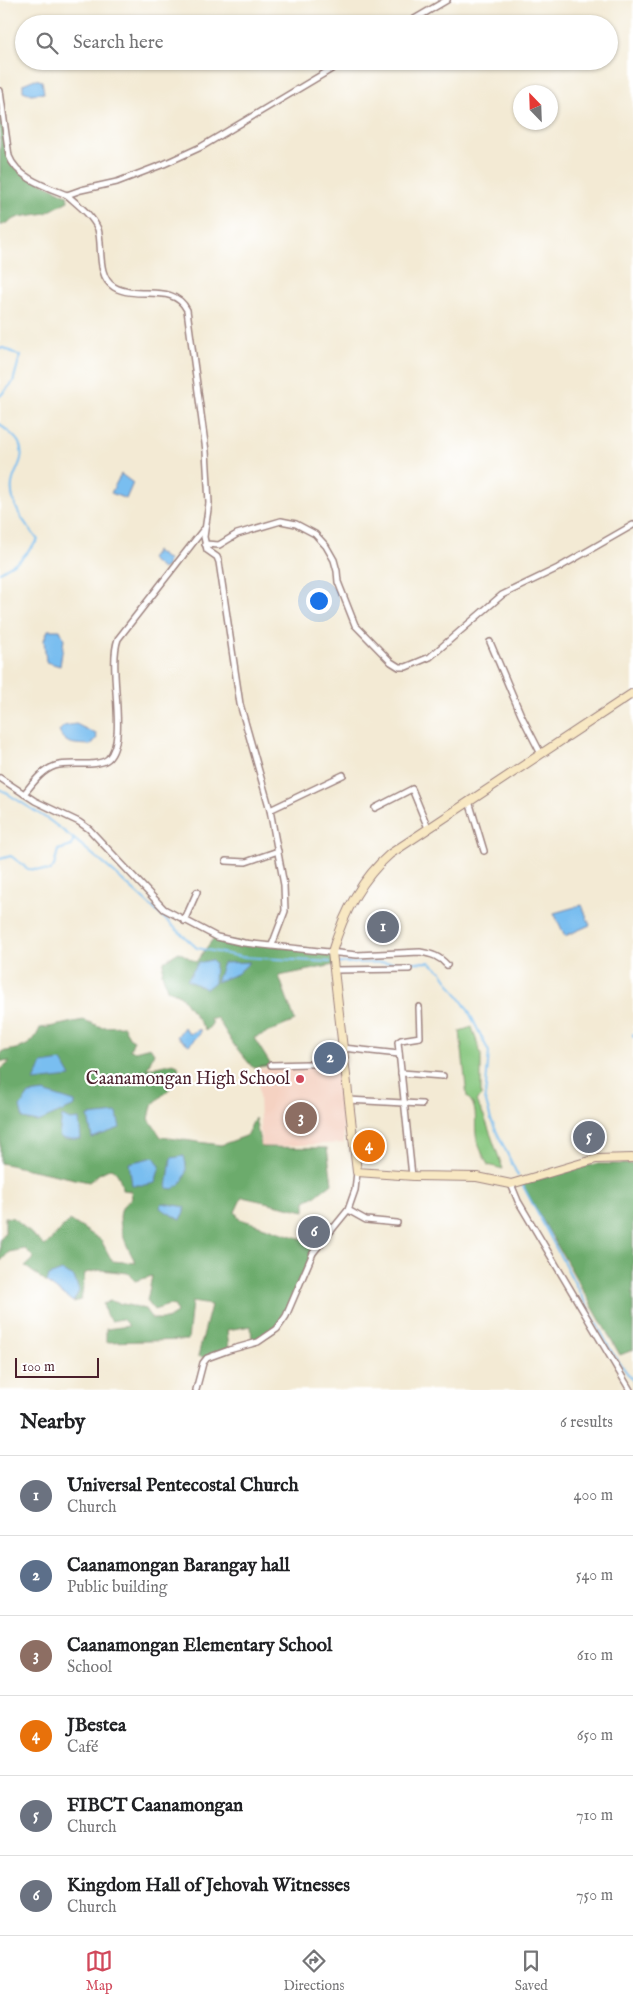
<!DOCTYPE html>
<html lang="en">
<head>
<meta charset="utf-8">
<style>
	body { margin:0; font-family:"IM FELL English",serif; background:#f6f6f6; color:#202124 }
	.compass { position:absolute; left:513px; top:85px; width:45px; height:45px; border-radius:50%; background:#fff; box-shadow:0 1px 4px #0004; rotate:337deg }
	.scale { position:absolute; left:15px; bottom:12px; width:84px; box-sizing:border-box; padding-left:5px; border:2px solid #4a1f2b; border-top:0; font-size:14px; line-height:18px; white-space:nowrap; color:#4a1f2b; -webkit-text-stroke:4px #fff; paint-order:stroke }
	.you { position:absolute; left:318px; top:600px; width:18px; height:18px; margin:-12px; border:4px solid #fff; border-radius:50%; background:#1a73e8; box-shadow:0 0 0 8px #1a73e833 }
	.badge { display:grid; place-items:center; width:32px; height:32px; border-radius:50%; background:#d1495b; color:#fff; font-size:16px; font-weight:700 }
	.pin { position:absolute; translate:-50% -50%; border:2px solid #fff; box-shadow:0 1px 5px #0006 }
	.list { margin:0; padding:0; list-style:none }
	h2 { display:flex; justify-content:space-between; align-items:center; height:65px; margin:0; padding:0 20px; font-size:21px }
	h2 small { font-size:16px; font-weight:400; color:#757577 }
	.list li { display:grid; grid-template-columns:32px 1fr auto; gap:15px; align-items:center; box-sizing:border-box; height:80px; padding:0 20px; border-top:1px solid #e0e0e0 }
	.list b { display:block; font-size:19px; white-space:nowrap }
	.list p { margin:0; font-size:16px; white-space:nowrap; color:#757577 }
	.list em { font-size:16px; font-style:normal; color:#757577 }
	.icon { flex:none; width:28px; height:28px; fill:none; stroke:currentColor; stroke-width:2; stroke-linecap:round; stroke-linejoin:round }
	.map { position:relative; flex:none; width:633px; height:1390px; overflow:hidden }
	.search { position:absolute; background:#fff; box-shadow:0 1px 4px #0004; left:15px; right:15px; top:15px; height:55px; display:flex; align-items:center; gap:12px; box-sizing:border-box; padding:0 18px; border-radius:28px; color:#757577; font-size:19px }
	.sheet { height:545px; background:#fff }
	nav { display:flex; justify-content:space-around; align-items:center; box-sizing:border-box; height:70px; border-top:1px solid #e0e0e0; background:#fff; font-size:14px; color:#757577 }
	nav a { display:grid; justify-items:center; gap:2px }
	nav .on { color:#d1495b }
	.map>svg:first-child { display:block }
</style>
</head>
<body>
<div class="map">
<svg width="633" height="1390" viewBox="0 0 633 1390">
	<rect width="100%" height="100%" fill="#fff"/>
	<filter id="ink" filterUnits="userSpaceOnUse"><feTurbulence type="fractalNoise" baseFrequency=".02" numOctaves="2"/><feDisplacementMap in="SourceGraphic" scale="10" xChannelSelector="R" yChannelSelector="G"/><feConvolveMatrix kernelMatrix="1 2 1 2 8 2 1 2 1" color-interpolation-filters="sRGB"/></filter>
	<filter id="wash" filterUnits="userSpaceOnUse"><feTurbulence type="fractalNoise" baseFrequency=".0096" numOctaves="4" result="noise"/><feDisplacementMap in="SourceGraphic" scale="20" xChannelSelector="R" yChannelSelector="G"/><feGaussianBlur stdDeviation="1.12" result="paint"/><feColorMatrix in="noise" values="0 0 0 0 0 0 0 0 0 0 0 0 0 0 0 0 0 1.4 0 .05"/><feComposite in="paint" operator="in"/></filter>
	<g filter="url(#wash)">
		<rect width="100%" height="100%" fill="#f3ead4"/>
		<path fill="#f5d2c2" d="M340,1065L344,1143L261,1147L258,1069Z"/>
		<path fill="#85c67d" stroke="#687254" d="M472,1027L481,1054V1096L476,1101L484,1116L503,1169L488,1165C484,1157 479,1148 477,1139C473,1125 480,1107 467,1097L460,1031Z"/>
		<g fill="#6cab6c" stroke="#5b654c">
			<path d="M0,91L9,156L20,172L67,195L68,201L46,213L19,217L0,226Z"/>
			<path d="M213,939L332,952L334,965L279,976L295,1021L254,1038L271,1065L253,1068L234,1045L217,1018H210L212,1024L206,1031L181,996L167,989L162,973L164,961L179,952L196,962Z"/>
			<path d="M84,1020L101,1027L124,1026L129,1037L134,1040L130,1050L135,1051L150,1047L154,1053L147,1069L173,1063L178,1065L179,1080L152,1105L149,1119L161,1137L221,1145L246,1136L255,1118L261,1147L327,1148L332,1183L317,1195L305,1201V1211L242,1197L235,1212L240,1219C266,1227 292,1237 319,1243L286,1316L274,1331L252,1344L251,1326L227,1330L229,1350L207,1358L198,1356L211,1305L192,1302L188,1340L106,1342V1329L129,1326L122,1319L111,1321L106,1315L103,1304L110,1301L145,1309L152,1319H167L177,1313L175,1306L169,1305L154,1310L147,1301L152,1276L135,1281L128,1273L101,1270L85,1273L81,1300L73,1302L79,1291L49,1276L47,1283L25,1266L34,1258L25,1249L9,1252L0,1262V1239L5,1233V1217L14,1218L45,1246L70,1220L101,1240L112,1261L136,1263C128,1249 114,1222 123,1206C125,1203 130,1200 132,1198L131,1191L122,1190C122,1182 118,1172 111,1168L99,1174L89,1182L0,1163V1070L10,1062L0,1061L1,1052C20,1048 32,1048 40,1028C55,1027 69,1022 84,1020Z"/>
			<path d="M595,1164H633V1350L620,1355L522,1184Z"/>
		</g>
		<g fill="#79bef0" stroke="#626e8e">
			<path d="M35,79L42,81L44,93L31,94L23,91V84Z"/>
			<path d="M121,474L133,483L126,499L111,493Z"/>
			<path d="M156,551L168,560L167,567L162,569L150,559Z"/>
			<path d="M48,630H60L64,639L60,666L46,662L44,640Z"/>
			<path d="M76,724L96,734L97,738L91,745C77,744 64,746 59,731L64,726Z"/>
			<path d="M582,905L590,925L565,936L554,913Z"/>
			<path d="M211,960L215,964L214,983L206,989L187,980L198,963Z"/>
			<path d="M250,962L237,974L216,982L223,963Z"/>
			<path d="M184,1027L189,1034L200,1029V1034L189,1045L177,1037Z"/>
			<path d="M62,1061L71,1077L34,1081L42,1064Z"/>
			<path d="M44,1092L75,1102V1106L38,1122L23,1119L20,1107L29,1094Z"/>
			<path d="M117,1113L120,1128L92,1138L88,1116Z"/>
			<path d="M62,1116L70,1120L79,1119L81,1139H64L59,1136Z"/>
			<path d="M184,1156C188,1171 187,1180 173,1189L167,1188L171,1158Z"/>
			<path d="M154,1157L160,1166L155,1183L146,1185H132L129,1163Z"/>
			<path d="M162,1203L186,1207L181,1220L160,1208Z"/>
			<path d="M62,1271L74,1277L79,1291L73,1302L47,1283L49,1276Z"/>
		</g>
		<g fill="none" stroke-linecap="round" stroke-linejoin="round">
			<g stroke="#79bef0" stroke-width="2">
				<path d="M0,348H4L20,356L13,382L0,396"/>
				<path d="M0,424C5,430 16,436 19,443C27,460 14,469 12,484C9,505 27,526 38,540L20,560L0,572"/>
				<path d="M0,789L49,820L74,839L111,870L197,948L242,957L330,962"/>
				<path d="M0,859L11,856L28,869L50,871L54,866L58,850L72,846L73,840"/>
				<path d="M339,963L429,962L442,972L468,1010L489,1052L485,1098L491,1120L518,1176"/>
				<path d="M633,1034V1037"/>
				<path d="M522,1184L611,1351L633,1381"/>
			</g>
		</g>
	</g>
	<g filter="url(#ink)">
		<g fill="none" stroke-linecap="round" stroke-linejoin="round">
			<defs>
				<g id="street">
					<path d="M406,24L447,0"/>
					<path d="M0,91L9,156C17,178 47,187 67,195L81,190L117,182L164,164L201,147L345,61"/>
					<path d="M67,195C78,205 92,215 98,229C103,246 96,276 114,287C138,301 173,282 187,310L206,451L209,503L204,537L207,550L217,557L219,562L240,704L270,810L284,885L285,911L272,945"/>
					<path d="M205,544L219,545L237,534L281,521L296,524L315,534L326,546L334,560L337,571L338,582L355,625L391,662L399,667H406L430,657L502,595L558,568L633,525"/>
					<path d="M490,642L521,715L541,754"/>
					<path d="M0,778L35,801L79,822L89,829L164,909L217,937L244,943L357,955L420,952C432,954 439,956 447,965"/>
					<path d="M24,794C33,783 41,771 55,766C69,761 97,768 108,759C129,739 107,669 118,639L203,530"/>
					<path d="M469,801L484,851"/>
					<path d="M375,808L412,789L428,828"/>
					<path d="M270,810L343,775"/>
					<path d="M226,861L246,862L278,851"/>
					<path d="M184,921L197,892"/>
					<path d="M335,970L409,969"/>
					<path d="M343,1048L399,1054"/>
					<path d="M271,1065L344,1063"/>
					<path d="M401,1073L443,1076"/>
					<path d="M348,1100L422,1104"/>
					<path d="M412,1176L398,1042L401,1040L420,1037L419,1007"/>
					<path d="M511,1184L518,1201L630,1390"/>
					<path d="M348,1210L366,1220L397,1223"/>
					<path d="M306,1221L333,1228"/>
					<path d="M196,1390L203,1363L207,1358L229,1350L258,1342L277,1329L286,1316L313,1253L348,1210L355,1190L357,1172"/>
				</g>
				<path id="secondary" d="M633,693L390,854C360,880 343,914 332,952L357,1172L414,1176L477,1177L511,1184L596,1159L633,1158"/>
			</defs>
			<use href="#street" stroke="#9e8480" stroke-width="8"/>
			<use href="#secondary" stroke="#9e8480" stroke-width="10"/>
			<use href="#street" stroke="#fff" stroke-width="5"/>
			<use href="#secondary" stroke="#f8e8c3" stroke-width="8"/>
		</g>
	</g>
	<circle fill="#d1495b" stroke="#fff" stroke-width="2" cx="300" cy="1079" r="5"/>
	<g text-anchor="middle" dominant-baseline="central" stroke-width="4.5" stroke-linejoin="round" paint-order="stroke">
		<g font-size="18" fill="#4a1f2b" stroke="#fff" text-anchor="end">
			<text x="290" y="1079">Caanamongan High School</text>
		</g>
	</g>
</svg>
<svg class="compass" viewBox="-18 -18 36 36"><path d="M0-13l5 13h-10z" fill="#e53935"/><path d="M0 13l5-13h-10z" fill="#757577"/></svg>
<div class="scale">100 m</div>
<div class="you"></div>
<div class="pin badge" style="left:383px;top:927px;background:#6b7280">1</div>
<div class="pin badge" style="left:330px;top:1058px;background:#5c6f8a">2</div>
<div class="pin badge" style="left:301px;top:1118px;background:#8d6e63">3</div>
<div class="pin badge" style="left:369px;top:1146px;background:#e8710a">4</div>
<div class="pin badge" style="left:589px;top:1137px;background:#6b7280">5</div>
<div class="pin badge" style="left:314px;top:1232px;background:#6b7280">6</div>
<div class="search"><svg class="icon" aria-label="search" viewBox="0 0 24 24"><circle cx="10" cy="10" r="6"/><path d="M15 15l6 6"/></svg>Search here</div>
</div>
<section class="sheet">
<h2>Nearby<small>6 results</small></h2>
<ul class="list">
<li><span class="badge" style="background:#6b7280">1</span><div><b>Universal Pentecostal Church</b><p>Church</p></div><em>400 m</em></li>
<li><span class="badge" style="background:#5c6f8a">2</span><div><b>Caanamongan Barangay hall</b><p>Public building</p></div><em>540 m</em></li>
<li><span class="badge" style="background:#8d6e63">3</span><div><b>Caanamongan Elementary School</b><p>School</p></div><em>610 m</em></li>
<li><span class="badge" style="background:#e8710a">4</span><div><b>JBestea</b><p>Café</p></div><em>650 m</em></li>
<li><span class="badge" style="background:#6b7280">5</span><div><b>FIBCT Caanamongan</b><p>Church</p></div><em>710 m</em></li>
<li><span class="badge" style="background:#6b7280">6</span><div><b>Kingdom Hall of Jehovah Witnesses</b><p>Church</p></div><em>750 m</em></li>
</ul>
</section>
<nav>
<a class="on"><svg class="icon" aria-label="map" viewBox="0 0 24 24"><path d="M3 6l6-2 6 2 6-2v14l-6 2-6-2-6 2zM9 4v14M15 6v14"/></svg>Map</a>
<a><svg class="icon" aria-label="directions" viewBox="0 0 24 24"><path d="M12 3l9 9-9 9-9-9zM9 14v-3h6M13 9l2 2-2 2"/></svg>Directions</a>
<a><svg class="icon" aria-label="saved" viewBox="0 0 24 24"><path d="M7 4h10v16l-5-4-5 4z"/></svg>Saved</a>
</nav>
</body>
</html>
